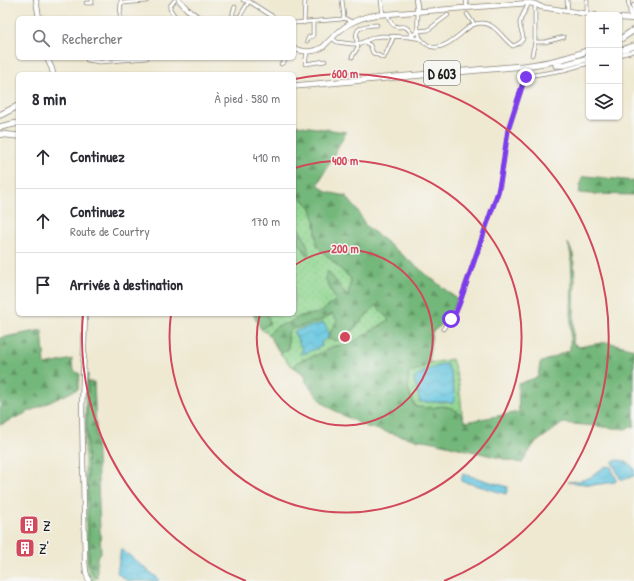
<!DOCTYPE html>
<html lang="fr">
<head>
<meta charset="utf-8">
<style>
	body { margin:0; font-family:"Patrick Hand",sans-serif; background:#f7f7f7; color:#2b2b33 }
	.controls { position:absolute; right:12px; top:12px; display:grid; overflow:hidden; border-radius:6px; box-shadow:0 1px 3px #0004 }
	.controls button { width:36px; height:36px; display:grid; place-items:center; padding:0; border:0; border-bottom:1px solid #e1e1e2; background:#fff; color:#2b2b33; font:20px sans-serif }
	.stop { position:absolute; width:12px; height:12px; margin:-9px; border:3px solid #7c3aed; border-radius:50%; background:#fff }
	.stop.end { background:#7c3aed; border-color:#fff; box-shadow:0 1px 4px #0008 }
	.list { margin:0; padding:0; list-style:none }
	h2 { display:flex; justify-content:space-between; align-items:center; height:52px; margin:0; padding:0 16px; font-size:17px }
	h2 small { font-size:13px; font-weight:400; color:#7c7c81 }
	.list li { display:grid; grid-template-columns:26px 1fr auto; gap:12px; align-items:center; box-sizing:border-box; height:64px; padding:0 16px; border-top:1px solid #e1e1e2 }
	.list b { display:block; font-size:15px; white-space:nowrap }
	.list p { margin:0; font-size:13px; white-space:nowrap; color:#7c7c81 }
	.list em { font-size:13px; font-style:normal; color:#7c7c81 }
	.icon { flex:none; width:22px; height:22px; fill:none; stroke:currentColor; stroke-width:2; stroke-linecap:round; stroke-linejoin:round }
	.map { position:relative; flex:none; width:634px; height:581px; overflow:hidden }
	.search { position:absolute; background:#fff; box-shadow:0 1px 3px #0004; left:16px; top:16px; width:280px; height:44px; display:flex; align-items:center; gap:10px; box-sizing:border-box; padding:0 14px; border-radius:6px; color:#7c7c81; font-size:15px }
	.panel { position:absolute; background:#fff; box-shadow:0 1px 3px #0004; left:16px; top:72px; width:280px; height:244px; border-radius:6px }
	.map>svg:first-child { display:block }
</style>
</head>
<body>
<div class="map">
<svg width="634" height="581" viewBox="0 0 634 581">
	<defs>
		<pattern id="grass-dots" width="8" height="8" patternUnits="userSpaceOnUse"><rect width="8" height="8" fill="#8fd68f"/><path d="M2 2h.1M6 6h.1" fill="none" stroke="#7bb77b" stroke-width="1.8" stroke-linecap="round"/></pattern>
		<pattern id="forest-firs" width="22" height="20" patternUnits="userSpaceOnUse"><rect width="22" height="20" fill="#73b77a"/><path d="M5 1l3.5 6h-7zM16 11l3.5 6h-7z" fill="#5e9463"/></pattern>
		<pattern id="water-waves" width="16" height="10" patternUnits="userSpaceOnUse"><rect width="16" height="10" fill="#62c5e0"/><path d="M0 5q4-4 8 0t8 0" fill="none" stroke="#54a9c0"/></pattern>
	</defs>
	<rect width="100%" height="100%" fill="#f6f6f2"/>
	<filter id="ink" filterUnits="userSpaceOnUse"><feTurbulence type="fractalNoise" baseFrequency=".025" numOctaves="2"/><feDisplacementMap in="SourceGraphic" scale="8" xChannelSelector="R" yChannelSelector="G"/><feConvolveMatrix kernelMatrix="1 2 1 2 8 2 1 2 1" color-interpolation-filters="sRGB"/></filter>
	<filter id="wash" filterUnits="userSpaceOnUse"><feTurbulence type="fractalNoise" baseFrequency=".012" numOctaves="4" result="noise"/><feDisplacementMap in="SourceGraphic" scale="16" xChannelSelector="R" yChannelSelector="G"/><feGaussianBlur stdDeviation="0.9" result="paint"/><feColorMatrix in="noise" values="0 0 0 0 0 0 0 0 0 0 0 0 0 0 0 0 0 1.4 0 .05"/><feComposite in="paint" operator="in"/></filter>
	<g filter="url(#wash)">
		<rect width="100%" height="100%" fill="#efe9d2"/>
		<g fill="url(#grass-dots)" stroke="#567956">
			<path d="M294,190L311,208L315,221L317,246L351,279L348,297L328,271L325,278L336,300L320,313L301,316L288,323L277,326L268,334L261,329L270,323L267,314H294V231H295L297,242L303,248L306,255L303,236L294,223Z"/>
			<path d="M376,305L389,320L350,344L334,346L317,355L297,362L295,364V368L289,364L280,353L288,350V333L292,329L322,320L332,314L337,320L328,339L343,341Z"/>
			<path d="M452,359C459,378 461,395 462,415L452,408L442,406L432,408L416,407L408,390V373L422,368L430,363Z"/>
			<path d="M88,374L87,413L89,561L91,569L95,581H91L88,574L87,563C85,501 84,439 86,377Z"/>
		</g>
		<g fill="url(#forest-firs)" stroke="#486a4b">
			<path d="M294,124L302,126L346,132L318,184L327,192L346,196L358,211L365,225L457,299C453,315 446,322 432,332L429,355L430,363L422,368L408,373V390L415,407L432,408L442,406L452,408L462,415L465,422L519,412L518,384L538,377L540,363L570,350L572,280L571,255L568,243L573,254L575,279L573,343L579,347L607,342L634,349V426L625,429L563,423L534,444L522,463L512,461L430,441L413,439L367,427L340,414L323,403L306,382L305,375L295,368V364L297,362L317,355L334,346L350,344L389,320L376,305L342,341L327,339L337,320L332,314L322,320L292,329L288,333V350L280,353L268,334L277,326L288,323L301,316L320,313L336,300L325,278L328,271L348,297L351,279L317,246L315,221L311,208L294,190Z"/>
			<path d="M587,176L634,181V195L590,194L579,193L582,177Z"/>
			<path d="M294,223C301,232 310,243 308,255H307L303,248L297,242L295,231H294Z"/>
			<path d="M253,314H267L270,323L261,329Z"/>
			<path d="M42,330L45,365L72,359C72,366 72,371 80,374L78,389L0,425V338Z"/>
			<path d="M88,382H94L101,554L97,557V578L94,577L89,561L87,413Z"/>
		</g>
		<g fill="url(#water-waves)" stroke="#3f707e">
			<path d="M322,323H324C329,333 332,337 321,342L322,346L318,348L302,354H300L303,349L301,347L294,332L297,330Z"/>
			<path d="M446,363L451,374L455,398L452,404L448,402H420L414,379C422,370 436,368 446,363Z"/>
			<path d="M617,460C625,460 628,463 634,468V476L623,480L620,478L612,462Z"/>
			<path d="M608,466L611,467L617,480L615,482L593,485L568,482C575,481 582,481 588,478C595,476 600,467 608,466Z"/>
			<path d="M463,474L508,487L506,494L461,481Z"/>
			<path d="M121,549L159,579L158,581H127L117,573Z"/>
		</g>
	</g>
	<g filter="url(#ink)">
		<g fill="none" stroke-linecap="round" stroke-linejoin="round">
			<defs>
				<g id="street">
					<path d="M175,0L170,6V9L176,18"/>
					<path d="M243,0L250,2L275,18"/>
					<path d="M342,0L344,18L352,22"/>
					<path d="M381,0L383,15"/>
					<path d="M466,0L467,8"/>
					<path d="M567,0L568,11"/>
					<path d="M587,0V14"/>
					<path d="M628,0L630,11V16"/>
					<path d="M86,3H92V0"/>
					<path d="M122,3L147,1V0"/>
					<path d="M235,7C233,11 232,12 233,16C236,17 238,18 240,16C241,15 247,4 249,1"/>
					<path d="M418,12C418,20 416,32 421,39C423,41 426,44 428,45C438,53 455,39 463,32C466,30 469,26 473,25C475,24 479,23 482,23C497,24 502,39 513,46C532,39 518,33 520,22C522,15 526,9 529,3"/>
					<path d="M388,14C389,19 392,27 399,27C400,27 404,26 405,27C408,28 411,33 412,35"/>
					<path d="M467,14L474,24"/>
					<path d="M120,18L121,0"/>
					<path d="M294,23L342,19L344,18"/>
					<path d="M304,23L305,0"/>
					<path d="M410,37L418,31L428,30L448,15"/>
					<path d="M332,38L337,42L352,44H358L375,37L382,36L410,37L421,39"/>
					<path d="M307,41L309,37L313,36V22"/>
					<path d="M364,42L370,45L373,53L384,58L394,36"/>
					<path d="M535,42H545L564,37"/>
					<path d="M307,52L305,64L325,61"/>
					<path d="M532,55L535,42V4"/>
					<path d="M619,55L634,51"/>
					<path d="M352,57L358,47C357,43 355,34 358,30C362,26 372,25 377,25"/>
					<path d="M265,59L266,58"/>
					<path d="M87,60L100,62L147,58"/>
					<path d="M281,64L284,62L286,58"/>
					<path d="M443,329L455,312L459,304L496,198L500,186L508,130L525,78L528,76L564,70L589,63"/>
				</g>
				<g id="secondary">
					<path d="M36,0L39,18"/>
					<path d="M179,0L187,9L199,18"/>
					<path d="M416,0L418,12"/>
					<path d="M634,6L633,17L634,19"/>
					<path d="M619,18L634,19"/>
					<path d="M294,49C305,52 313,53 323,47C339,30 351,19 375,15L529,3L535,4L541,7L595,15"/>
					<path d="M47,58L52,69L53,74"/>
					<path d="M85,314L82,410L85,562L86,572L89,581"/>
				</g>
				<g id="highway">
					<path d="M619,40L634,30"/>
					<path d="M619,51L634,46"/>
					<path d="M556,65H564L589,58"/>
					<path d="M294,86L524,66C547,63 568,59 589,50"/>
					<path d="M0,115L18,106"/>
					<path d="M0,127L18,123"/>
					<path d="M0,134L18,136"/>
				</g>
			</defs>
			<use href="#street" stroke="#868277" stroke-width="4.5"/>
			<use href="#secondary" stroke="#868277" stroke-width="6"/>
			<use href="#highway" stroke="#868277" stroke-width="7"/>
			<use href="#street" stroke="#fff" stroke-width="3"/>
			<use href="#secondary" stroke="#fff" stroke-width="4.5"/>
			<use href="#highway" stroke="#fff" stroke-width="5.5"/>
		</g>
	</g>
	<g fill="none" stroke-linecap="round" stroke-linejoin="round" filter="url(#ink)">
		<path stroke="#7c3aed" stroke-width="5" d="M451,319L456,312L461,299L498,192L501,177L508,130L524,80L526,77"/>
	</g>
	<g fill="none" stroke="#d1495b" stroke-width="2">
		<path d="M295 265A88 88 0 1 1 260 314"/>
		<path d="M295 168A176 176 0 1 1 171 314"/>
		<path d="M246 581A263 263 0 0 1 83 314M295 79A263 263 0 0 1 444 581"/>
	</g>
	<defs>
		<symbol id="building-square" viewBox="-11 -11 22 22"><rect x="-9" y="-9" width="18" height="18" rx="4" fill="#d1495b" stroke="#f6f6f2"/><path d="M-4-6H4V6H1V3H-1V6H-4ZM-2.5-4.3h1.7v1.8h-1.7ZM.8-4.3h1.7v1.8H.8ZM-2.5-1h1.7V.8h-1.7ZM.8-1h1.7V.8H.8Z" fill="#fff"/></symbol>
	</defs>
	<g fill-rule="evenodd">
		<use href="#building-square" x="18" y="514" width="22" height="22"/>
		<use href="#building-square" x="14" y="537" width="22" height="22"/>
	</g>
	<g text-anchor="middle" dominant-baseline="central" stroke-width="3" stroke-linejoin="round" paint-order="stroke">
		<rect fill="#f6f6f2" stroke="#5d5d5c" stroke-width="1" x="424" y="61" width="36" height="24" rx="3"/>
		<g font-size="14" font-weight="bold" fill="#1c1c1c">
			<text x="442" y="73">D 603</text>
		</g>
		<g font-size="15" fill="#1c1c1c" stroke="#f6f6f2" text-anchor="start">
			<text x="43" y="525">Z</text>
			<text x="39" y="548">Z'</text>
		</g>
	</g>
	<circle cx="345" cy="337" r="6" fill="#d1495b" stroke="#f6f6f2" stroke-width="2"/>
	<g font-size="12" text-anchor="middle" font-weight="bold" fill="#d1495b" stroke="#f6f6f2" stroke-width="3" stroke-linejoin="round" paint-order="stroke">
		<text x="345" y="78">600 m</text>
		<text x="345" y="165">400 m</text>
		<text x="345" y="253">200 m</text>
	</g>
</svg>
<div class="controls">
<button>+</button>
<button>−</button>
<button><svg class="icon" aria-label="layers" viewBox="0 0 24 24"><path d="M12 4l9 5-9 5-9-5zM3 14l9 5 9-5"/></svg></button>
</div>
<div class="stop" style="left:451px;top:319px"></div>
<div class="stop end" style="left:526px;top:77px"></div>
<div class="search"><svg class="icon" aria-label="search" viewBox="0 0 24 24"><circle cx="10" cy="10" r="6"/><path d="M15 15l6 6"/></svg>Rechercher</div>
<section class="panel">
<h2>8 min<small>À pied · 580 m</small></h2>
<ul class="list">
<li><svg class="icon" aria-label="ahead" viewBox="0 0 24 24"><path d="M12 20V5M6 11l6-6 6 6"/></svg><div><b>Continuez</b></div><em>410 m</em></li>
<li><svg class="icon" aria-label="ahead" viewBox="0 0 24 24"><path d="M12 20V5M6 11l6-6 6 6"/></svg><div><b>Continuez</b><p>Route de Courtry</p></div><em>170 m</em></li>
<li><svg class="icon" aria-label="arrive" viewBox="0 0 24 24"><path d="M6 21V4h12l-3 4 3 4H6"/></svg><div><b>Arrivée à destination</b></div></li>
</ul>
</section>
</div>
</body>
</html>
